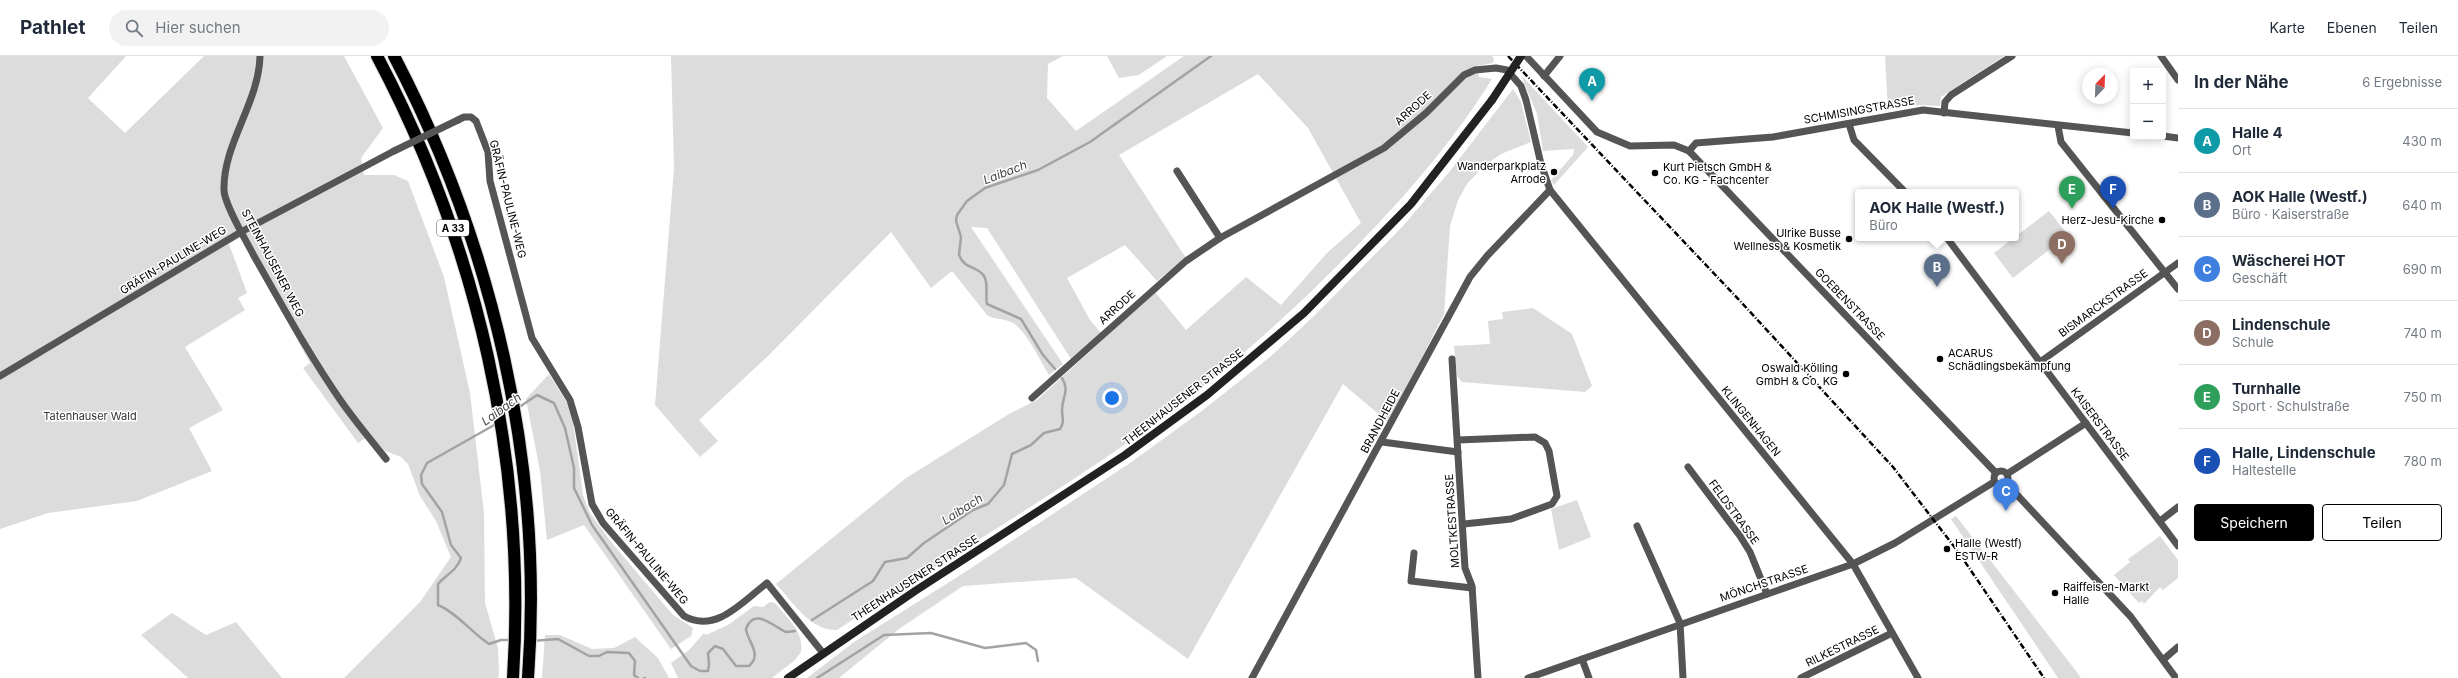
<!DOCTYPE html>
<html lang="de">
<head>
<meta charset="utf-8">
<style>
	body { margin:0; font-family:Inter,sans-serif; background:#f2f2f3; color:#1f2937 }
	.controls { position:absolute; right:12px; top:12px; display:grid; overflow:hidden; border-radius:4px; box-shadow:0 2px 10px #0003 }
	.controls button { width:36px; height:36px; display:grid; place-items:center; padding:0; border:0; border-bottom:1px solid #e0e1e3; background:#fff; color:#1f2937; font:20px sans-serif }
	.compass { position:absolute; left:2082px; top:12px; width:36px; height:36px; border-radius:50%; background:#fff; box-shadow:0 2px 10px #0003; rotate:23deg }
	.you { position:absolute; left:1112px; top:342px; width:14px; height:14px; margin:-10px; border:3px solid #fff; border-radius:50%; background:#1a73e8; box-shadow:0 0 0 6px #1a73e833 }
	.badge { display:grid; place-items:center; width:26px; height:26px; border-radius:50%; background:#000; color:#fff; font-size:13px; font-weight:700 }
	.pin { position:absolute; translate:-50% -33px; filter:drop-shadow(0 1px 2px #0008) }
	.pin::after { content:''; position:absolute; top:21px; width:14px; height:12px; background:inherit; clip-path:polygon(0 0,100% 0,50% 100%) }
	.popup { position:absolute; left:1855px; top:133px; width:164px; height:52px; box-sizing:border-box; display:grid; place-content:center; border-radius:4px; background:#fff; filter:drop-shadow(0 1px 3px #0005); font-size:13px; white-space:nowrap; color:#747a83 }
	.popup b { font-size:15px; color:#1f2937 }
	.popup::after { content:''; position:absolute; left:50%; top:100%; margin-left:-8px; border:8px solid transparent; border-top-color:#fff }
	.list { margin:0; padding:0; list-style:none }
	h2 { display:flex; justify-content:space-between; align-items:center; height:52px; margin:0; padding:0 16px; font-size:17px }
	h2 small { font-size:13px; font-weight:400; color:#747a83 }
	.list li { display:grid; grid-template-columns:26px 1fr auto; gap:12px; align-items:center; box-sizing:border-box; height:64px; padding:0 16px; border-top:1px solid #e0e1e3 }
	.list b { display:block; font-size:15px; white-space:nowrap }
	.list p { margin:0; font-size:13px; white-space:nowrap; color:#747a83 }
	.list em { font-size:13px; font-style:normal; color:#747a83 }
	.actions { display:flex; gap:8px; padding:12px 16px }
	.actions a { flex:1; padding:9px 0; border:1px solid #000; border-radius:4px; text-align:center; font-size:14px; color:#000 }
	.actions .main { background:#000; color:#fff }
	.icon { flex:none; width:22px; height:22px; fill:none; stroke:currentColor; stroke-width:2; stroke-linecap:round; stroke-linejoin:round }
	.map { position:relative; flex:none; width:2178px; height:622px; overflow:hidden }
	header { display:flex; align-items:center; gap:24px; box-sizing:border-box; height:56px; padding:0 20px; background:#fff; border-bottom:1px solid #e0e1e3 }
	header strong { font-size:19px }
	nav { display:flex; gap:22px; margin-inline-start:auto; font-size:14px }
	.search { width:280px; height:36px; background:#f2f2f3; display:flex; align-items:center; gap:10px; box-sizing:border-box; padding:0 14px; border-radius:22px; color:#747a83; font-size:15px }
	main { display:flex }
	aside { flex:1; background:#fff }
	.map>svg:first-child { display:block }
</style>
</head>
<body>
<header>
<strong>Pathlet</strong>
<div class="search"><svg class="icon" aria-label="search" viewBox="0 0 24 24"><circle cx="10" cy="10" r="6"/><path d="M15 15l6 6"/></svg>Hier suchen</div>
<nav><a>Karte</a><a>Ebenen</a><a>Teilen</a></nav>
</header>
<main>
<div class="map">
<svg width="2178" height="622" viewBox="0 0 2178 622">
	<rect width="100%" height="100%" fill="#fff"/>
	<g fill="#dcdcdc">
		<path d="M0,0H126L88,42L125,77L204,0H344L383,72L361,102L364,119H394L408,125L444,221L470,337L484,457L485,547L498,592L499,617L498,622H344L420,546L451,501L436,465L420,440L408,408L401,401L385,395L370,379L358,387L303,312L310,307L241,181L229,188L247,237L238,242L245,254L185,291L223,354L189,372L212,415L137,445L48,457L0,473Z"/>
		<path d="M671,0H1063L1048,8L1047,42L1076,75L1184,0H1492L1494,3L1493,7L1477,10L1479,21L1492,23C1448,94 1393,154 1334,213C1285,262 1233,308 1178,350C1069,432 950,499 837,574C810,575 793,546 776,528L906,422L1009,358L1037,344L1155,236L1186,274L1246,221L1281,249L1327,197L1361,167L1308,72L1258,18L1119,99L1186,202L1157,225L1125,189L1067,222L1090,264L1101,277L1071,303L987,172L971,171L1063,308L1049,319C1041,306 1025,272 1011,266C1003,262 994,264 987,259L952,215L931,232L891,176L766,302L699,364L718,385L700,401L655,349L674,112Z"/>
		<path d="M1107,0H1167L1139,19L1119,22Z"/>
		<path d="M1885,0H2004L1947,37L1941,41L1940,50L1919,49L1888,53Z"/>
		<path d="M1521,19L1588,91L1554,129L1551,124L1573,99L1574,93L1543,95L1537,58Z"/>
		<path d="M1513,33L1521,46L1531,86L1501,98L1484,110L1467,128L1458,144L1450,170L1444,258L1389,367L1343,328L1188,603L1076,522L963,530L899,573L839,622H807L854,586L962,518L1130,407L1203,354L1270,301L1313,261L1402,171L1450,115Z"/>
		<path d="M2049,155L2068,179L2013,222L1994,197Z"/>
		<path d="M1533,252L1572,278L1592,330L1585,336L1462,326L1457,320L1454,290L1490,288L1488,265L1503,263L1502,256Z"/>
		<path d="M549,318L566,345L572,358L583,439L590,457L612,487L673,559L693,572L691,580L671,593L584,469L547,484L540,415L526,343Z"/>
		<path d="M1577,444L1591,481L1559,494L1551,453Z"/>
		<path d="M1956,460L2076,615L2081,622H2058L1951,463Z"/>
		<path d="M2160,480L2178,504V522L2163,534L2160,531L2144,548L2142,545L2139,547L2114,519L2130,506L2128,503Z"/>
		<path d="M770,546L775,547C787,562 804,575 801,596L795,604L772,622H678L671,607L689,594L704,577L706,579L728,569L754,550L763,551Z"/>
		<path d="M172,557L206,579L236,566L282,622H188L141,579Z"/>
		<path d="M545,579H560L592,593L614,592L635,581L658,602L669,622H542Z"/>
	</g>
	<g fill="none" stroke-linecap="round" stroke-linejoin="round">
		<g stroke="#a3a3a3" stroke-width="2.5">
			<path d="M1055,313L1043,299L1021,263L987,248C985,239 989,228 984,220C976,209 965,214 959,199L961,181L956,165L957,159L967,145L985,132L1038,114L1090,86L1211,0"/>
			<path d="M518,352L537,339L554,347L565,372L574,412V432L592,469L691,610L700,615H708L709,608L708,597L715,590L723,593L736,610H749C763,598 747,585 746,573C754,550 774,571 786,576L795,575"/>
			<path d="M496,368L427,407L421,419L422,428L442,456L451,489L461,502C456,516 445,519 438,528V549C457,557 471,576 489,588L501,584H511"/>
			<path d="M812,564L873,525L885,506L907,502L924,487L973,454L988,448L1004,429L1012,398L1031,389L1044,377L1060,373C1065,365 1062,362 1062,354C1062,341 1070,335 1062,322"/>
			<path d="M532,585L558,583L589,600H599L607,596L629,597L635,605L634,619L638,622"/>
			<path d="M644,622H645"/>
			<path d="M817,622L884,579L931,577L985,592L1026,587L1036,594L1038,605"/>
		</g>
		<defs>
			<g id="motorway">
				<path d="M377,0C478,191 527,406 513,622"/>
				<path d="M394,0C493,189 544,409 528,622"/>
			</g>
		</defs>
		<use href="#motorway" stroke="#dbdbdb" stroke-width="14"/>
		<g stroke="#555" stroke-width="7">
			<path d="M260,0C259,47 223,87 224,134C224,148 247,186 254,200C282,249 309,299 341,345C355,365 371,384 386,403"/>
			<path d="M1526,0L1597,76L1630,90L1674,89L1689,95L1996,417"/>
			<path d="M2161,0L2178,24"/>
			<path d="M1544,20L1560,0"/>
			<path d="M1944,57L1945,46L1951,39L2012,0"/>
			<path d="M458,64L464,61H471L476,65L488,96L490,125L532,282L570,344L578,371L592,448L603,467L684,560C716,578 742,546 767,527L823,597"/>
			<path d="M1849,68L1854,84L1905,136"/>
			<path d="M2058,70L2061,86L2178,233"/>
			<path d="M2163,80L2178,82"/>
			<path d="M1689,95L1696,87L1773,81L1923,54L2133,77"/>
			<path d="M1177,115L1220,182"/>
			<path d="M1947,182L2178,490"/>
			<path d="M1452,303L1465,512L1472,530L1478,622"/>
			<path d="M2040,306L2178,207"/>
			<path d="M0,320L241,176L394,95"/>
			<path d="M1032,342L1186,205L1220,182L1384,92L1426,57L1464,19L1475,14L1496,12L1507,14L1521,30L1526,44L1541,108L1550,134L1853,508L1918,622"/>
			<path d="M1458,384L1535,381L1545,387L1549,395L1557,440L1552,448L1511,463L1464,468"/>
			<path d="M1382,386L1458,396"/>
			<path d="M1688,411L1740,480L1750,496L1767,538"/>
			<circle cx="2001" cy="422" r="7"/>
			<path d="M2007,418L2086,367"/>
			<path d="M2006,427L2131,561L2176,622"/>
			<path d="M2160,465L2178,451"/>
			<path d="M1637,470L1680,567L1683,622"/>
			<path d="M1414,497L1411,525L1472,532"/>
			<path d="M1582,603L1589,622"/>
			<path d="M2164,603L2178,591"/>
			<path d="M1252,622L1470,221L1487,200L1550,134"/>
			<path d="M1528,622L1853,508L1895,487L1994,426"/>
			<path d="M1801,622L1892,577"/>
		</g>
		<path stroke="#222" stroke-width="8" d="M788,622L915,535L1125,399L1207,339L1304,257L1411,148L1492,44"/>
		<use href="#motorway" stroke="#000" stroke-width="12"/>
		<path stroke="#000" stroke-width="2.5" stroke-dasharray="6 2 1 2" stroke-linecap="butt" d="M1508,0L1741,246L1893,411L1959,497L2044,622"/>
		<path stroke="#555" stroke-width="7" d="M394,95L458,64"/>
		<path stroke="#222" stroke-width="8" d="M1492,44L1521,0"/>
	</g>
	<g fill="#000" stroke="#fff" stroke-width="1.5">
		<circle cx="1554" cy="116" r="4"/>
		<circle cx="1655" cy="117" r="4"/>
		<circle cx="2162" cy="164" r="4"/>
		<circle cx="1849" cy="183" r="4"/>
		<circle cx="1940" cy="303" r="4"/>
		<circle cx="1846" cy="318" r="4"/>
		<circle cx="1947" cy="493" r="4"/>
		<circle cx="2055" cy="537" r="4"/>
	</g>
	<g text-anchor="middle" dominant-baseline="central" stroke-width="3" stroke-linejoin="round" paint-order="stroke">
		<rect fill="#fff" stroke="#4c4c4c" stroke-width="1" x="437" y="164" width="32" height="16" rx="3"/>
		<g font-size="10" font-weight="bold" fill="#000">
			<text x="453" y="172">A 33</text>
		</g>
		<g font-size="11" fill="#000" stroke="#fff">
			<text transform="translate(1413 52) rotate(-42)">ARRODE</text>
			<text transform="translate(1859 54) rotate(-10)">SCHMISINGSTRASSE</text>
			<text transform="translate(508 143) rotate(76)">GRÄFIN-PAULINE-WEG</text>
			<text transform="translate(173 204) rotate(-31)">GRÄFIN-PAULINE-WEG</text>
			<text transform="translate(273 207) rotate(62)">STEINHAUSENER WEG</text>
			<text transform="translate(2103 247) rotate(-36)">BISMARCKSTRASSE</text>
			<text transform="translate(1850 248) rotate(46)">GOEBENSTRASSE</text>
			<text transform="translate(1117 251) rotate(-42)">ARRODE</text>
			<text transform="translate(1183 341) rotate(-38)">THEENHAUSENER STRASSE</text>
			<text transform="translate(1380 365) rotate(-62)">BRANDHEIDE</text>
			<text transform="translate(1751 365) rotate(51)">KLINGENHAGEN</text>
			<text transform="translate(2100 368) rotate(53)">KAISERSTRASSE</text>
			<text transform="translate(1734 456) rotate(54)">FELDSTRASSE</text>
			<text transform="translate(1452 465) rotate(-94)">MOLTKESTRASSE</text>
			<text transform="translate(647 500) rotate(50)">GRÄFIN-PAULINE-WEG</text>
			<text transform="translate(915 522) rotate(-33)">THEENHAUSENER STRASSE</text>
			<text transform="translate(1764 527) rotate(-19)">MÖNCHSTRASSE</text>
			<text transform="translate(1842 590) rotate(-26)">RILKESTRASSE</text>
		</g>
		<g font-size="11" fill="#000" stroke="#fff" text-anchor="end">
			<text x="1546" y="110">Wanderparkplatz<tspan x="1546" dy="13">Arrode</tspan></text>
			<text x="1663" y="111" text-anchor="start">Kurt Pietsch GmbH &amp;<tspan x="1663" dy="13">Co. KG - Fachcenter</tspan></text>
			<text x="2154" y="164">Herz-Jesu-Kirche</text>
			<text x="1841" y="177">Ulrike Busse<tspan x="1841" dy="13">Wellness &amp; Kosmetik</tspan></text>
			<text x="1948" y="297" text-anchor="start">ACARUS<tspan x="1948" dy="13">Schädlingsbekämpfung</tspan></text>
			<text x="1838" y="312">Oswald Kölling<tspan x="1838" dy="13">GmbH &amp; Co. KG</tspan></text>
			<text x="1955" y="487" text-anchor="start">Halle (Westf)<tspan x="1955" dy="13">ESTW-R</tspan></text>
			<text x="2063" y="531" text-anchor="start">Raiffeisen-Markt<tspan x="2063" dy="13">Halle</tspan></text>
		</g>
		<g font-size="11" fill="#333" stroke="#fff">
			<text x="90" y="360">Tatenhauser Wald</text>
		</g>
		<g font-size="12" font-style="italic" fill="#444" stroke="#fff">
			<text transform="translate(1005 116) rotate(-21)">Laibach</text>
			<text transform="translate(501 353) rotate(-36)">Laibach</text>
			<text transform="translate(962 453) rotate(-33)">Laibach</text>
		</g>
	</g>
</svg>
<div class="controls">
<button>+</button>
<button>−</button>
</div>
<svg class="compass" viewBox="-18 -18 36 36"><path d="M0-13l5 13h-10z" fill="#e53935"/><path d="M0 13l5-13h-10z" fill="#747a83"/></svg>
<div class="you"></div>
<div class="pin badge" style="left:1592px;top:45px;background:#0f9aa8">A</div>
<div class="pin badge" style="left:1937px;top:231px;background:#5c6f8a">B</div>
<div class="popup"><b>AOK Halle (Westf.)</b>Büro</div>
<div class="pin badge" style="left:2006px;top:455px;background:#3f7fe0">C</div>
<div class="pin badge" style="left:2062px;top:208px;background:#8d6e63">D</div>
<div class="pin badge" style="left:2072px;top:153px;background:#2e9e5b">E</div>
<div class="pin badge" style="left:2113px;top:153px;background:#1a4fb4">F</div>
</div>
<aside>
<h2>In der Nähe<small>6 Ergebnisse</small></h2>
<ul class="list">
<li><span class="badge" style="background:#0f9aa8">A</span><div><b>Halle 4</b><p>Ort</p></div><em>430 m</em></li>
<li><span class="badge" style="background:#5c6f8a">B</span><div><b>AOK Halle (Westf.)</b><p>Büro · Kaiserstraße</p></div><em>640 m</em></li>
<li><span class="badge" style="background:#3f7fe0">C</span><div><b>Wäscherei HOT</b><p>Geschäft</p></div><em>690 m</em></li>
<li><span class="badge" style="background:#8d6e63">D</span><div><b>Lindenschule</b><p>Schule</p></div><em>740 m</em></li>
<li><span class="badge" style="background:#2e9e5b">E</span><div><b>Turnhalle</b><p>Sport · Schulstraße</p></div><em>750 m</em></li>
<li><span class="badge" style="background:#1a4fb4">F</span><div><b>Halle, Lindenschule</b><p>Haltestelle</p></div><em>780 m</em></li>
</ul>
<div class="actions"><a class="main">Speichern</a><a>Teilen</a></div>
</aside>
</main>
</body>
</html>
